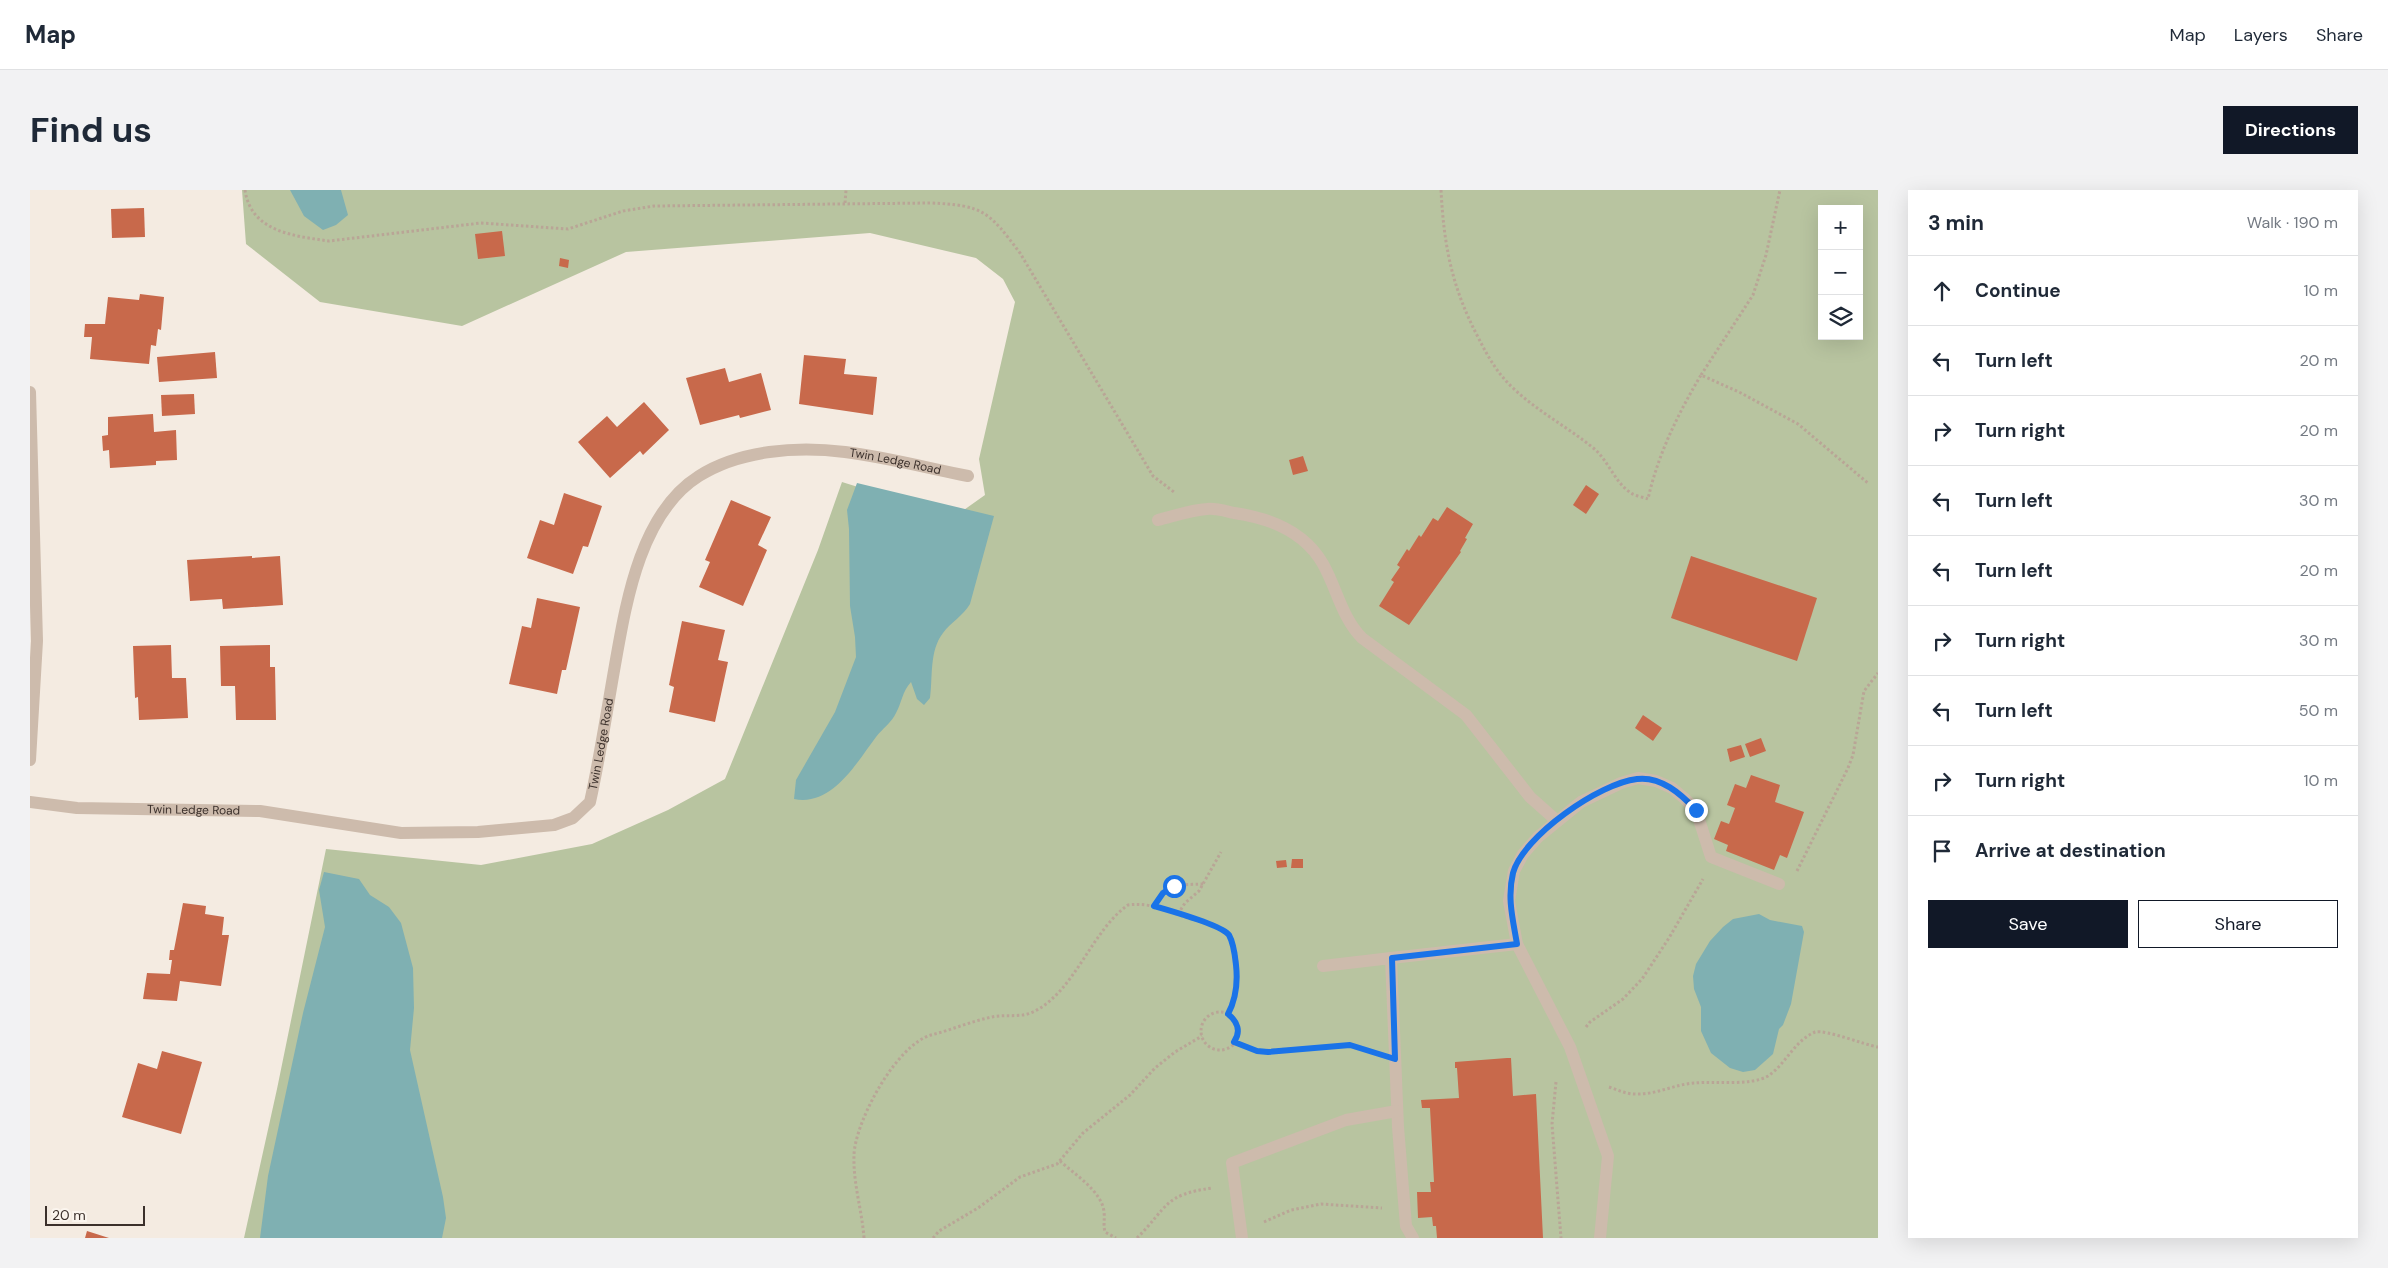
<!DOCTYPE html>
<html lang="en">
<head>
<meta charset="utf-8">
<style>
	body { margin:0; font-family:"DM Sans",sans-serif; background:#f2f2f3; color:#1f2937 }
	.controls { position:absolute; right:15px; top:15px; display:grid; overflow:hidden; border-radius:0px; box-shadow:0 5px 20px #0002 }
	.controls button { width:45px; height:45px; display:grid; place-items:center; padding:0; border:0; border-bottom:1px solid #e0e1e3; background:#fff; color:#1f2937; font:25px sans-serif }
	.scale { position:absolute; left:15px; bottom:12px; width:100px; box-sizing:border-box; padding-left:5px; border:2px solid #3b302b; border-top:0; font-size:14px; line-height:18px; white-space:nowrap; color:#3b302b; -webkit-text-stroke:4px #fbf5ee; paint-order:stroke }
	.stop { position:absolute; width:15px; height:15px; margin:-11px; border:4px solid #1a73e8; border-radius:50%; background:#fff }
	.stop.end { background:#1a73e8; border-color:#fff; box-shadow:0 1px 5px #0008 }
	.list { margin:0; padding:0; list-style:none }
	h2 { display:flex; justify-content:space-between; align-items:center; height:65px; margin:0; padding:0 20px; font-size:21px }
	h2 small { font-size:16px; font-weight:400; color:#747a83 }
	.list li { display:grid; grid-template-columns:32px 1fr auto; gap:15px; align-items:center; box-sizing:border-box; height:70px; padding:0 20px; border-top:1px solid #e0e1e3 }
	.list b { display:block; font-size:19px; white-space:nowrap }
	.list em { font-size:16px; font-style:normal; color:#747a83 }
	.actions { display:flex; gap:10px; padding:15px 20px }
	.actions a { flex:1; padding:11px 0; border:1px solid #111827; border-radius:0px; text-align:center; font-size:18px; color:#111827 }
	.actions .main { background:#111827; color:#fff }
	.icon { flex:none; width:28px; height:28px; fill:none; stroke:currentColor; stroke-width:2; stroke-linecap:round; stroke-linejoin:round }
	.map { position:relative; flex:none; width:1848px; height:1048px; overflow:hidden; border-radius:0px }
	header { display:flex; align-items:center; gap:30px; box-sizing:border-box; height:70px; padding:0 25px; background:#fff; border-bottom:1px solid #e0e1e3 }
	header strong { font-size:24px }
	nav { display:flex; gap:28px; margin-inline-start:auto; font-size:18px }
	.intro { display:flex; align-items:center; justify-content:space-between; box-sizing:border-box; height:120px; padding:0 30px }
	h1 { margin:0; font-size:35px }
	.button { padding:12px 22px; border-radius:0px; background:#111827; color:#fff; font-size:18px; font-weight:700 }
	main { display:flex; gap:30px; padding:0 30px }
	aside { flex:1; background:#fff; border-radius:0px; box-shadow:0 5px 20px #0002 }
	.map>svg:first-child { display:block }
</style>
</head>
<body>
<header>
<strong>Map</strong>
<nav><a>Map</a><a>Layers</a><a>Share</a></nav>
</header>
<div class="intro"><h1>Find us</h1><a class="button">Directions</a></div>
<main>
<div class="map">
<svg width="1848" height="1048" viewBox="0 0 1848 1048">
	<rect width="100%" height="100%" fill="#f4ebe1"/>
	<path fill="#b8c4a0" fill-rule="evenodd" d="M212,0H1848V1048H214L247,899L296,659L451,675L562,654L638,620L695,589L788,360L812,292L924,327L955,305L949,269L985,112L973,89L946,68L840,43L596,62L432,136L290,112L216,54ZM1792,19H1829V146H1792Z"/>
	<g fill="#7fb0b2">
		<path d="M260,0H311L318,25L306,35L293,40L274,26Z"/>
		<path d="M827,293L964,326L940,414C933,426 921,432 913,443C899,461 903,487 900,508L894,515L887,509L881,492C872,502 872,512 866,523C862,532 852,539 846,547C827,572 802,617 764,609L766,590L805,522L826,467L825,447L820,416L819,339L817,320Z"/>
		<path d="M294,682L329,689L340,705L359,717L371,733L383,778L384,818L380,860L413,1007L416,1028L412,1048H230L238,986L273,823L295,737L289,700Z"/>
		<path d="M1729,724L1740,730L1772,736L1774,742L1761,814L1753,835L1749,839L1743,864L1725,880L1713,882L1700,878L1681,863L1671,841V817L1664,799L1663,786L1666,774L1680,751L1693,737L1703,729Z"/>
	</g>
	<g fill="#c8694b">
		<path d="M114,18L115,47L82,48L81,19Z"/>
		<path d="M472,41L475,66L448,69L445,44Z"/>
		<path d="M530,68L539,70L538,78L529,76Z"/>
		<path d="M110,104L134,107L131,140L128,139L126,156L121,155L119,174L60,169L62,147H54L55,134H75L78,107L109,110Z"/>
		<path d="M185,162L187,188L129,192L127,167Z"/>
		<path d="M774,165L816,169L814,184L847,187L843,225L769,214Z"/>
		<path d="M695,178L699,192L731,183L741,220L710,228L709,225L670,235L656,188Z"/>
		<path d="M164,204L165,224L132,226L131,205Z"/>
		<path d="M614,212L639,240L613,265L610,261L580,288L548,252L577,226L587,237Z"/>
		<path d="M123,224L124,242L146,240L147,270L126,271V275L80,278L79,260L73,261L72,246L78,245V227Z"/>
		<path d="M1273,266L1278,281L1263,285L1259,270Z"/>
		<path d="M1556,295L1569,304L1556,324L1543,315Z"/>
		<path d="M534,303L572,316L558,357L553,356L543,384L497,368L510,330L524,335Z"/>
		<path d="M701,310L741,327L728,355L737,360L713,416L669,397L680,372L675,370Z"/>
		<path d="M1417,317L1443,334L1435,348L1437,349L1430,361L1431,362L1379,435L1349,416L1364,392L1361,390L1370,377L1367,375L1377,359L1379,361L1389,345L1391,347L1403,328L1408,331Z"/>
		<path d="M222,366V368L250,366L253,415L193,419L192,409L160,411L157,370Z"/>
		<path d="M1661,366L1787,408L1767,471L1641,428Z"/>
		<path d="M507,408L550,417L536,480H532L527,504L479,494L492,436L501,438Z"/>
		<path d="M652,431L695,440L688,470L698,472L685,532L639,522L644,497L639,495Z"/>
		<path d="M141,455L142,488H156L158,528L109,530L108,507L105,508L103,456Z"/>
		<path d="M240,455V477H245L246,530H206L205,496H191L190,456Z"/>
		<path d="M1613,525L1632,538L1623,551L1605,538Z"/>
		<path d="M1731,548L1736,561L1720,567L1715,554Z"/>
		<path d="M1711,555L1715,567L1700,572L1697,559Z"/>
		<path d="M1721,585L1750,595L1745,612L1774,622L1757,668L1750,665L1744,680L1696,661L1698,655L1684,649L1691,631L1699,634L1705,618L1697,615L1705,594L1716,598Z"/>
		<path d="M1262,669H1273V678H1261Z"/>
		<path d="M1256,670L1257,677L1247,678L1246,671Z"/>
		<path d="M153,713L176,716L175,724L194,727L192,745H199L191,796L150,791L147,811L113,809L117,783L140,784L142,770H139L140,760H144Z"/>
		<path d="M132,861L172,872L151,944L92,927L108,873L127,879Z"/>
		<path d="M1477,868H1481L1483,906L1506,904L1513,1048H1407L1406,1036H1403L1402,1027L1388,1028L1387,1002H1401L1400,992H1404L1400,918H1392L1391,910L1429,908L1427,878H1425V872Z"/>
		<path d="M57,1041L79,1048H55Z"/>
	</g>
	<g fill="none" stroke-linecap="round" stroke-linejoin="round">
		<g stroke="#b9a596" stroke-width="3" stroke-dasharray="2.5 2.5" stroke-linecap="butt">
			<path d="M215,0C221,42 264,46 299,51L451,33L538,39L593,21L624,16L900,13C954,15 959,22 990,63L1123,286L1144,302"/>
			<path d="M1411,0C1414,57 1422,98 1449,149C1458,167 1468,184 1483,198C1507,221 1536,236 1562,257C1578,269 1584,292 1601,303C1605,306 1613,307 1618,309C1628,264 1648,224 1671,185L1711,203L1768,234L1839,294"/>
			<path d="M815,13L816,0"/>
			<path d="M1671,185L1723,105L1736,65L1750,0"/>
			<path d="M1767,681L1818,578L1823,565L1834,501L1848,483"/>
			<path d="M1124,716C1139,693 1148,695 1174,694"/>
			<path d="M1148,724L1155,713L1169,701L1191,662"/>
			<circle cx="1190" cy="841" r="19"/>
			<path d="M1556,837L1560,832L1593,809L1612,789L1639,748L1673,689"/>
			<path d="M1204,852L1227,861L1320,855L1341,862"/>
			<path d="M1526,892L1522,934L1531,1048"/>
			<path d="M1579,897C1588,900 1596,904 1605,904C1626,905 1645,894 1665,893C1685,891 1721,896 1738,886C1756,874 1764,851 1785,842C1795,839 1835,855 1848,857"/>
			<path d="M1030,971C1044,984 1072,1001 1074,1022C1075,1029 1073,1034 1075,1042L1086,1048"/>
			<path d="M1234,1032L1261,1020L1291,1014L1352,1018"/>
			<path d="M834,1048C832,1020 823,994 824,965C825,932 866,855 901,845C921,840 942,831 962,827C976,824 991,828 1003,822C1045,802 1061,741 1098,715C1121,712 1137,721 1158,728C1171,732 1186,733 1197,743C1213,759 1208,806 1198,824"/>
			<path d="M903,1048L909,1041L948,1018L990,987L1027,974L1053,943L1100,905L1125,878L1145,862L1172,846"/>
			<path d="M1107,1048C1139,1016 1133,1005 1182,998"/>
		</g>
		<g stroke="#cdbbac" stroke-width="12">
			<path d="M1128,330C1144,326 1161,320 1177,319C1185,318 1195,321 1204,323C1240,328 1274,341 1293,374C1307,399 1312,428 1332,448L1436,525L1500,607L1527,631"/>
			<path d="M1361,768L1487,754"/>
			<path d="M1293,776L1361,768L1368,937L1376,1036L1383,1048"/>
			<path d="M1212,1048L1202,973L1316,930L1367,921"/>
			<path d="M1570,1048L1578,966L1540,857L1487,754L1479,711L1484,681L1493,664L1508,647L1551,612L1591,593L1608,588L1626,591L1642,598L1654,608L1666,620L1681,667L1749,694"/>
		</g>
		<path stroke="#cdbbac" stroke-width="12" id="s1" d="M0,612L47,618L230,621L371,643L448,642L524,635L543,628L560,612C570,567 577,520 585,475C596,413 610,323 669,286C710,260 767,256 815,262C856,267 897,278 938,286"/>
		<path stroke="#cdbbac" stroke-width="12" d="M0,202L7,451L0,570"/>
	</g>
	<g fill="none" stroke-linecap="round" stroke-linejoin="round">
		<path stroke="#1a73e8" stroke-width="6" d="M1144,696L1133,703L1124,716C1138,720 1192,735 1199,745C1204,754 1205,766 1206,775C1208,793 1206,809 1198,824C1208,832 1211,842 1204,852L1227,861L1238,862L1320,855L1365,869L1362,768L1487,754C1483,730 1477,708 1483,683C1493,646 1570,593 1607,589C1631,586 1651,604 1666,620"/>
	</g>
	<g text-anchor="middle" dominant-baseline="central" stroke-width="4.5" stroke-linejoin="round" paint-order="stroke">
		<g font-size="12" fill="#3b302b" stroke="#fbf5ee">
			<text stroke="none"><textPath href="#s1" startOffset="1124">Twin Ledge Road</textPath></text>
			<text stroke="none"><textPath href="#s1" startOffset="629">Twin Ledge Road</textPath></text>
			<text stroke="none"><textPath href="#s1" startOffset="164">Twin Ledge Road</textPath></text>
		</g>
	</g>
</svg>
<div class="controls">
<button>+</button>
<button>−</button>
<button><svg class="icon" aria-label="layers" viewBox="0 0 24 24"><path d="M12 4l9 5-9 5-9-5zM3 14l9 5 9-5"/></svg></button>
</div>
<div class="scale">20 m</div>
<div class="stop" style="left:1144px;top:696px"></div>
<div class="stop end" style="left:1666px;top:620px"></div>
</div>
<aside>
<h2>3 min<small>Walk · 190 m</small></h2>
<ul class="list">
<li><svg class="icon" aria-label="ahead" viewBox="0 0 24 24"><path d="M12 20V5M6 11l6-6 6 6"/></svg><div><b>Continue</b></div><em>10 m</em></li>
<li><svg class="icon" aria-label="left" viewBox="0 0 24 24"><path d="M17 20v-9H6M10 6l-5 5 5 5"/></svg><div><b>Turn left</b></div><em>20 m</em></li>
<li><svg class="icon" aria-label="right" viewBox="0 0 24 24"><path d="M7 20v-9h11M14 6l5 5-5 5"/></svg><div><b>Turn right</b></div><em>20 m</em></li>
<li><svg class="icon" aria-label="left" viewBox="0 0 24 24"><path d="M17 20v-9H6M10 6l-5 5 5 5"/></svg><div><b>Turn left</b></div><em>30 m</em></li>
<li><svg class="icon" aria-label="left" viewBox="0 0 24 24"><path d="M17 20v-9H6M10 6l-5 5 5 5"/></svg><div><b>Turn left</b></div><em>20 m</em></li>
<li><svg class="icon" aria-label="right" viewBox="0 0 24 24"><path d="M7 20v-9h11M14 6l5 5-5 5"/></svg><div><b>Turn right</b></div><em>30 m</em></li>
<li><svg class="icon" aria-label="left" viewBox="0 0 24 24"><path d="M17 20v-9H6M10 6l-5 5 5 5"/></svg><div><b>Turn left</b></div><em>50 m</em></li>
<li><svg class="icon" aria-label="right" viewBox="0 0 24 24"><path d="M7 20v-9h11M14 6l5 5-5 5"/></svg><div><b>Turn right</b></div><em>10 m</em></li>
<li><svg class="icon" aria-label="arrive" viewBox="0 0 24 24"><path d="M6 21V4h12l-3 4 3 4H6"/></svg><div><b>Arrive at destination</b></div></li>
</ul>
<div class="actions"><a class="main">Save</a><a>Share</a></div>
</aside>
</main>
</body>
</html>
